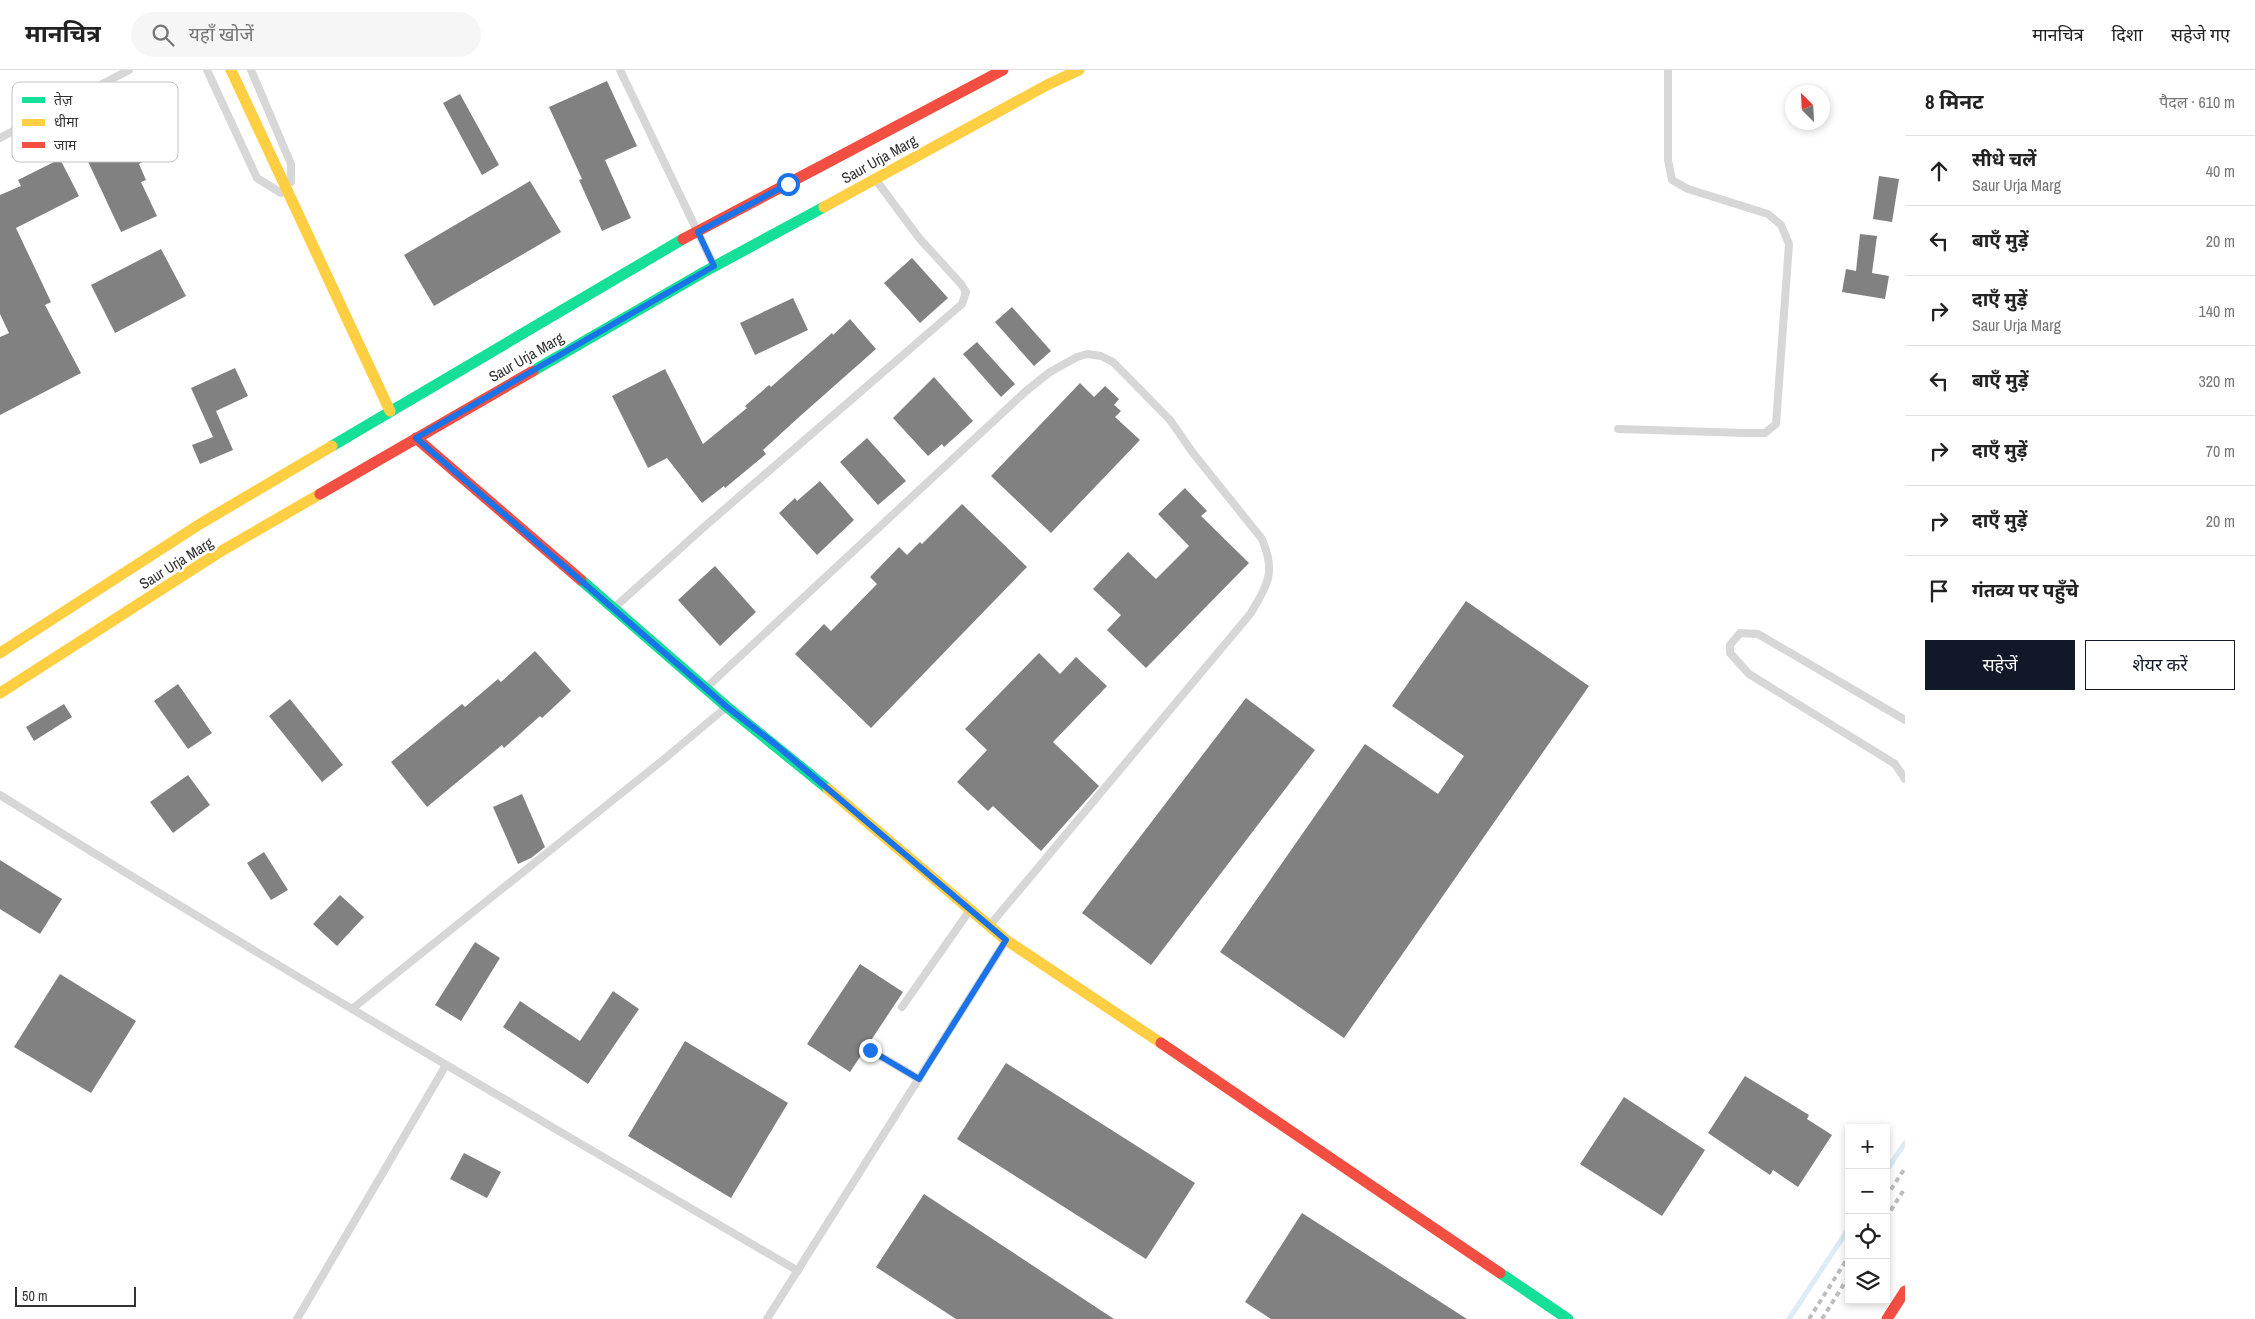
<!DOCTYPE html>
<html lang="hi">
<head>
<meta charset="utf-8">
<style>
	body { margin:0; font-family:"Archivo Narrow","Noto Sans Devanagari",sans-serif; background:#f6f6f6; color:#222 }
	.controls { position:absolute; right:15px; bottom:15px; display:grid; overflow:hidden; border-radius:0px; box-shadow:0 2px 8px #0003 }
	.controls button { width:45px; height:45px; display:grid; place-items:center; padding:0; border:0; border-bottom:1px solid #e0e0e0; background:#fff; color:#222; font:25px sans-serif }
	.compass { position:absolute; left:1785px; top:15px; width:45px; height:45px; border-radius:50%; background:#fff; box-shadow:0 2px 8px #0003; rotate:336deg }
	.scale { position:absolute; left:15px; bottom:12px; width:121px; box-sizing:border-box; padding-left:5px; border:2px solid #333; border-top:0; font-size:14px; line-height:18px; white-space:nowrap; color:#333; -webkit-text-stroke:4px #fff; paint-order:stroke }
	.stop { position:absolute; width:15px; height:15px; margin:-11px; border:4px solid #1a73e8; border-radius:50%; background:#fff }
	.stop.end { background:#1a73e8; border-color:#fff; box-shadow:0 1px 5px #0008 }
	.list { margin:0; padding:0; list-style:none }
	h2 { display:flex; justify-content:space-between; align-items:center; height:65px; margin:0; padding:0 20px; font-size:21px }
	h2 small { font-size:16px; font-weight:400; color:#767676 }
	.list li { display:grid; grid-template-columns:32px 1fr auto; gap:15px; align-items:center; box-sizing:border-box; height:70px; padding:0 20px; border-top:1px solid #e0e0e0 }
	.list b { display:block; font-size:19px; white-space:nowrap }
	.list p { margin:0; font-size:16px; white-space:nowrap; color:#767676 }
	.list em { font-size:16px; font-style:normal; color:#767676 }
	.actions { display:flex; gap:10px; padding:15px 20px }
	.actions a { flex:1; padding:11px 0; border:1px solid #111827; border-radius:0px; text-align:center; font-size:18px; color:#111827 }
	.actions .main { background:#111827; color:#fff }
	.icon { flex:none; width:28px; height:28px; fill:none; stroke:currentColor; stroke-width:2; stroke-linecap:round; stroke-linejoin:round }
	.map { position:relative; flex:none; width:1905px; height:1249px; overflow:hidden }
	header { display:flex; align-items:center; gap:30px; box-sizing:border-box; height:70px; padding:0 25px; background:#fff; border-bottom:1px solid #e0e0e0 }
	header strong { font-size:24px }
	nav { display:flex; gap:28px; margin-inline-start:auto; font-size:18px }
	.search { width:350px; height:45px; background:#f6f6f6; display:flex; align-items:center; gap:12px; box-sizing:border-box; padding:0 18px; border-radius:28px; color:#767676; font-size:19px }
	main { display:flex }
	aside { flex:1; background:#fff }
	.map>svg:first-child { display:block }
</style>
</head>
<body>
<header>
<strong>मानचित्र</strong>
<div class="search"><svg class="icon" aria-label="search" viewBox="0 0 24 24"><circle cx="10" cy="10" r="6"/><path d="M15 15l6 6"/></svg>यहाँ खोजें</div>
<nav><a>मानचित्र</a><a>दिशा</a><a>सहेजे गए</a></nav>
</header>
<main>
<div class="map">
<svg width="1905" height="1249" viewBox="0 0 1905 1249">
	<rect width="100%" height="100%" fill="#fff"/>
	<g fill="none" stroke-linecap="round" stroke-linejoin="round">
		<g stroke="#dbecf5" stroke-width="5">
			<path d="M1886,1101L1905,1073"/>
			<path d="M1789,1249L1849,1158"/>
		</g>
	</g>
	<g fill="#818181">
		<path d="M607,11L637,76L605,90L631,148L602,161L579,110L582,109L549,37Z"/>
		<path d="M460,24L499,95L482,105L443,33Z"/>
		<path d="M128,47L144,91L139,94L146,110L141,112L157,146L121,162L84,83L90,80L84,67Z"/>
		<path d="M60,89L79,126L16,158L51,232L45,235L81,303L0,345V267L9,263L0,244V125L21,116L18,110Z"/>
		<path d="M1879,106L1899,109L1892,152L1873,149Z"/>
		<path d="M530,111L561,162L434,236L404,185Z"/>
		<path d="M1860,164L1877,166L1872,203L1889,206L1885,229L1842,222L1846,199L1856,201Z"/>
		<path d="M161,179L186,226L115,263L91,215Z"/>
		<path d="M912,188L948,228L920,253L884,213Z"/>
		<path d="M793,228L808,260L755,285L740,253Z"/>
		<path d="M1012,237L1051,281L1034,296L995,252Z"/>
		<path d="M850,249L876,279L798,348L763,380L766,384L725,418L724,416L702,433L667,388L648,398L612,326L665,299L703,374L747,338L745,336L769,315L771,317L832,263L833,265Z"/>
		<path d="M977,272L1015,314L1001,327L963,284Z"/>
		<path d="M235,298L248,326L216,341L233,380L200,394L192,375L213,367L191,318Z"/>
		<path d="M934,307L973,351L944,377L942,374L928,386L893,348Z"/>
		<path d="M1080,313L1094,327L1105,316L1119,329L1114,335L1121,341L1115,347L1140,370L1051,463L991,406Z"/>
		<path d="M867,368L906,411L878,435L840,392Z"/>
		<path d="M820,411L854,450L817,485L779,443L795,428L797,431Z"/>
		<path d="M1185,418L1207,441L1201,446L1249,493L1146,598L1107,560L1121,545L1093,519L1128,482L1156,509L1189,476L1158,444Z"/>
		<path d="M962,434L1027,497L871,658L795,584L824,554L831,561L877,514L870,507L899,477L907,485L920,472L922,474Z"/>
		<path d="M715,496L756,542L720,576L678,530Z"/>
		<path d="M1466,531L1589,616L1344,968L1220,882L1365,674L1438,724L1464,686L1392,636Z"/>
		<path d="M535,581L571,621L542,648L540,646L504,678L502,675L427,737L391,692L462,634L465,637L498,609L501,612Z"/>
		<path d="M1039,583L1060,604L1076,587L1107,616L1053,672L1099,716L1041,781L993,736L988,741L957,712L987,680L965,659Z"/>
		<path d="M178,614L212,663L188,679L154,631Z"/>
		<path d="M1246,628L1315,680L1151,895L1082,843Z"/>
		<path d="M290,629L343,695L322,712L269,646Z"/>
		<path d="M64,634L72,647L34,671L26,657Z"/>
		<path d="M188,705L210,735L173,763L150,732Z"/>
		<path d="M522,724L545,777L531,788L518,794L493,737Z"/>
		<path d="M264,782L288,820L271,830L247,793Z"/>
		<path d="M0,790L62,829L40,864L0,839Z"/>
		<path d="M340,825L364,847L337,876L313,854Z"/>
		<path d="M475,872L500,888L461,951L435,935Z"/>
		<path d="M860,894L903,922L850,1002L807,974Z"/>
		<path d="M60,904L136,951L91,1023L14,977Z"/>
		<path d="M613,921L639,939L588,1014L503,957L520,931L580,971Z"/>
		<path d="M685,971L788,1033L731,1128L628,1066Z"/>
		<path d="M1006,993L1195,1113L1146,1189L957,1069Z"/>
		<path d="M1745,1006L1809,1045L1807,1049L1832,1065L1798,1117L1773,1100L1770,1105L1708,1063Z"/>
		<path d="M1624,1027L1705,1080L1662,1146L1580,1094Z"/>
		<path d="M464,1083L501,1102L487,1128L450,1109Z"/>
		<path d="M924,1124L1114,1249H956L876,1197Z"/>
		<path d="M1302,1143L1467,1249H1271L1245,1232Z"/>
	</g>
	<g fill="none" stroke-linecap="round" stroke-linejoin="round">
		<g stroke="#d7d7d7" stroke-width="8">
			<path d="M207,0L257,108L281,123"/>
			<path d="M251,0L291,94V112"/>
			<path d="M620,0L713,194"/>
			<path d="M0,68L129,0"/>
			<path d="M1618,359L1746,363H1765L1776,354L1789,174L1781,155L1768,144L1688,119L1672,110L1668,90V0"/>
			<path d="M614,538L704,457L962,234L966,222L961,214L919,168L876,110"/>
			<path d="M707,617L1026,321L1050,302L1077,287L1087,284L1101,286L1113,292L1170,350L1193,383L1262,469C1276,503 1268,513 1251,543L990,855"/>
			<path d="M1905,650L1758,564L1740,563L1730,575V583L1749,604L1895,694L1905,709"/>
			<path d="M0,725C263,889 531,1045 798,1201"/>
			<path d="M902,937L970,840"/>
			<path d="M352,939L663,690L724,639"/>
			<path d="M870,980L919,1009"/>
			<path d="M297,1249L446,995"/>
			<path d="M767,1249L1005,872"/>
		</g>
		<g stroke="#16e098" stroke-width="11">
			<path d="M533,301L704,202L824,137"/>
			<path d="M332,376L683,169"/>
			<path d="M581,510L727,637L828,719"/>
			<path d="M1500,1203L1568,1249"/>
		</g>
		<g stroke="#ffcf43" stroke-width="11">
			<path d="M231,0L390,341"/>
			<path d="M824,137L1047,15L1079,0"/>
			<path d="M0,583L200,454L332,376"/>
			<path d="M0,623L218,483L320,424"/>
			<path d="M828,719L1006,870L1161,973"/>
		</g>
		<g stroke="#f24e42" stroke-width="11">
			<path d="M683,169L1003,0"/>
			<path d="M416,368L581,510"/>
			<path d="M320,424L533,301"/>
			<path d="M1161,973L1500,1203"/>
			<path d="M1887,1249L1905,1221"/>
		</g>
		<g stroke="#bebebe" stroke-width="4" stroke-dasharray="5 4" stroke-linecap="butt">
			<path d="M1886,1127L1905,1098"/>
			<path d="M1886,1148L1905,1118"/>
			<path d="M1809,1249L1849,1186"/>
			<path d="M1822,1249L1849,1206"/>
		</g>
	</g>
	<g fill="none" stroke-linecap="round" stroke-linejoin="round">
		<path stroke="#1a73e8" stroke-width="6" d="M788,114L698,162L714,196L416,368L727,637L775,674L1006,870L919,1009L870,980"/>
	</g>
	<g text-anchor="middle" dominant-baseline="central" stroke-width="5" stroke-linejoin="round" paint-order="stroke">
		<g font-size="15" fill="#333" stroke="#fff">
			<text transform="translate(879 89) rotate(-29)">Saur Urja Marg</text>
			<text transform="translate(526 287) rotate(-30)">Saur Urja Marg</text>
			<text transform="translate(176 493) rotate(-32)">Saur Urja Marg</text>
		</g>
	</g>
	<rect x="12" y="12" width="166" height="80" rx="8" fill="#fff" stroke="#c2c2c2" stroke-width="1"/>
	<rect x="22" y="27" width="23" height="6" fill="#16e098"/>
	<rect x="22" y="49" width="23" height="7" fill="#ffcf43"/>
	<rect x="22" y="72" width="23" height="6" fill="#f24e42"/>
	<g font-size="14" fill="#333">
		<text x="54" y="35">तेज़</text>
		<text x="54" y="57">धीमा</text>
		<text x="54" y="80">जाम</text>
	</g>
</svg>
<div class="controls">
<button>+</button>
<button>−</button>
<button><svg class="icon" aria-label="locate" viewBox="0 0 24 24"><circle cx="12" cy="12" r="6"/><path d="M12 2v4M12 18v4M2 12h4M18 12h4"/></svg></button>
<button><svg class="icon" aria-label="layers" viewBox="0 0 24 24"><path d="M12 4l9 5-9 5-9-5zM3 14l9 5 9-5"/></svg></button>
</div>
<svg class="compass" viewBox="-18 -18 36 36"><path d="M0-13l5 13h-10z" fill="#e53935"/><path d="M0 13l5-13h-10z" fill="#767676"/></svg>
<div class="scale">50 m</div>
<div class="stop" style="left:788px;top:114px"></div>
<div class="stop end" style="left:870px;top:980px"></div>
</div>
<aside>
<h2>8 मिनट<small>पैदल · 610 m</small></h2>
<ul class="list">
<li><svg class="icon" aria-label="ahead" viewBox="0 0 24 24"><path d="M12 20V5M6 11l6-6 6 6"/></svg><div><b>सीधे चलें</b><p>Saur Urja Marg</p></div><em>40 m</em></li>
<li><svg class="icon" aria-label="left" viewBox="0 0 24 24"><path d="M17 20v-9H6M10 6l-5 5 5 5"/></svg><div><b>बाएँ मुड़ें</b></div><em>20 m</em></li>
<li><svg class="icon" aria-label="right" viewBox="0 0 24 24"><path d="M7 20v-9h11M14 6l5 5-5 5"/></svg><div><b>दाएँ मुड़ें</b><p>Saur Urja Marg</p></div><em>140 m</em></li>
<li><svg class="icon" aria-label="left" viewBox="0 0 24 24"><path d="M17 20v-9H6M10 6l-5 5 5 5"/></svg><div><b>बाएँ मुड़ें</b></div><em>320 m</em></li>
<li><svg class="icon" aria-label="right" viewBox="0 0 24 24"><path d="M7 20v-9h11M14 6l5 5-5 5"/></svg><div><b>दाएँ मुड़ें</b></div><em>70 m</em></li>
<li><svg class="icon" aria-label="right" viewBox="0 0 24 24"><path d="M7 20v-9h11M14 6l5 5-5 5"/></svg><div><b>दाएँ मुड़ें</b></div><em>20 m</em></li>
<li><svg class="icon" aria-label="arrive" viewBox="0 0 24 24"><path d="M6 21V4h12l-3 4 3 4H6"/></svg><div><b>गंतव्य पर पहुँचे</b></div></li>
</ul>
<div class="actions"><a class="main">सहेजें</a><a>शेयर करें</a></div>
</aside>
</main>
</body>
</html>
